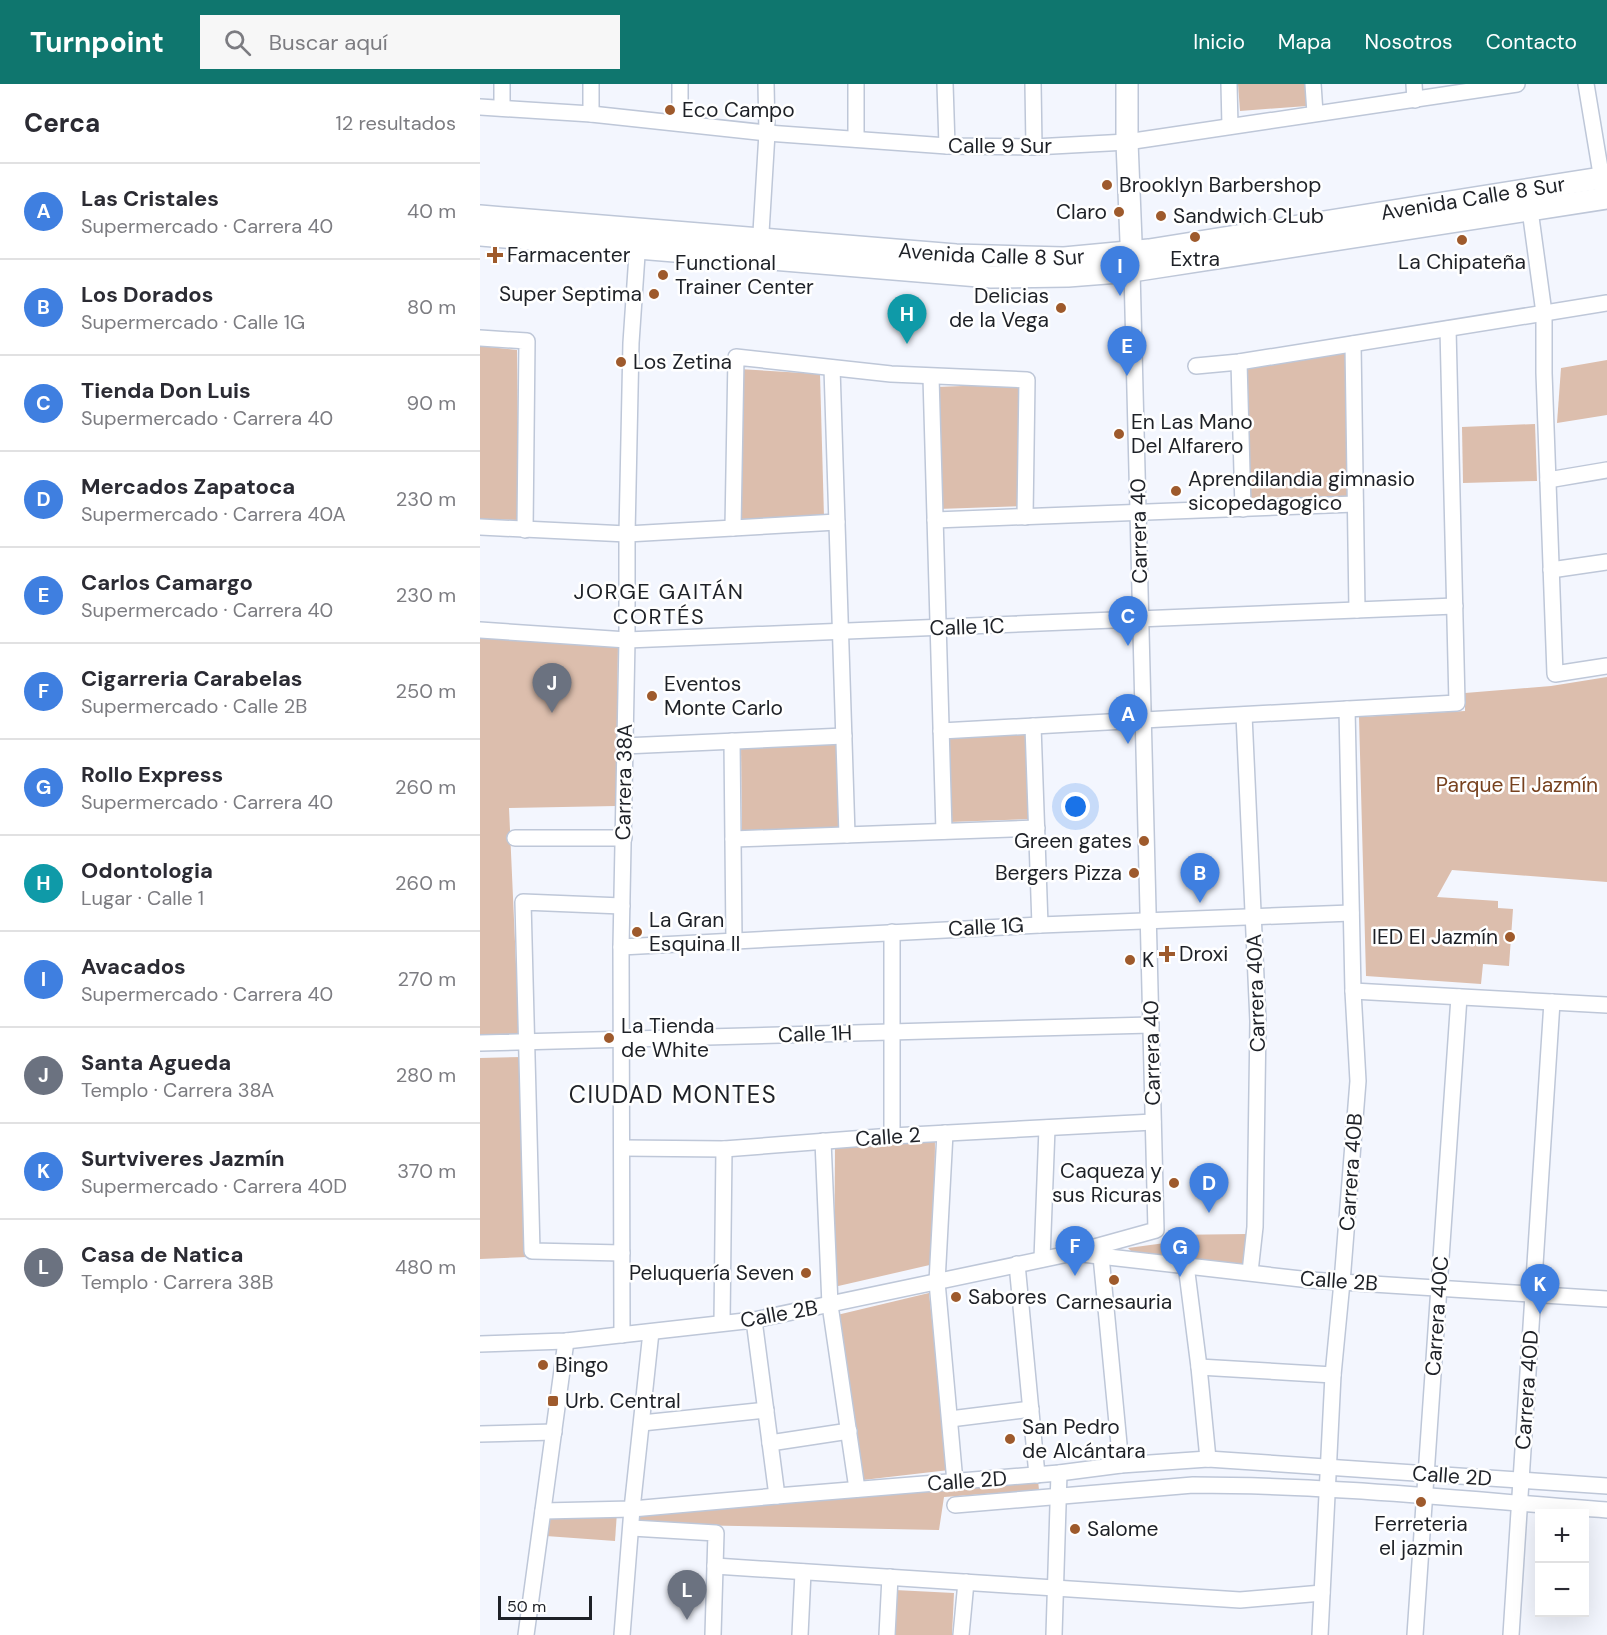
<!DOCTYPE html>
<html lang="es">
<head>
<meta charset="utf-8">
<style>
	body { margin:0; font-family:"DM Sans",sans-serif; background:#f7f7f7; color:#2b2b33 }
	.controls { position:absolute; right:18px; bottom:18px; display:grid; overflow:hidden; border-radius:0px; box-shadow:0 6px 24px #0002 }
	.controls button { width:54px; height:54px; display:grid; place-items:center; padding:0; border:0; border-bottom:2px solid #e1e1e2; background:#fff; color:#2b2b33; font:30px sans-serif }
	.scale { position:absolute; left:18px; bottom:15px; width:94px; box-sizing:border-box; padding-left:6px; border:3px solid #1e2127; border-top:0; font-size:16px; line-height:21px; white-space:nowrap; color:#1e2127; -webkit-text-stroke:4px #fff; paint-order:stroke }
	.you { position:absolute; left:596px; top:723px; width:21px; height:21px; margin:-15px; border:4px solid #fff; border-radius:50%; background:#1a73e8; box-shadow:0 0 0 9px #1a73e833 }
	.badge { display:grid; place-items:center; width:39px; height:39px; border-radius:50%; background:#0f766e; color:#fff; font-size:20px; font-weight:700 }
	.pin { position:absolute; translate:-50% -50px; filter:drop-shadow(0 2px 3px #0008) }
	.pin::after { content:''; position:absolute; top:32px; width:21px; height:18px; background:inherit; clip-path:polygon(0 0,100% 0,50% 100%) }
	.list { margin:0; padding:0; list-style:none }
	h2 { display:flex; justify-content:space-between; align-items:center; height:78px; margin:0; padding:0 24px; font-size:26px }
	h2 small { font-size:20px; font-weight:400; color:#7c7c81 }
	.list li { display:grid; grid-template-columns:39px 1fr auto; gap:18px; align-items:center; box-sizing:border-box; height:96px; padding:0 24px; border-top:2px solid #e1e1e2 }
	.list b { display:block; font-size:22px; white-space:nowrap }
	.list p { margin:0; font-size:20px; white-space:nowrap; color:#7c7c81 }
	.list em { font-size:20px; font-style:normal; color:#7c7c81 }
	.icon { flex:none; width:33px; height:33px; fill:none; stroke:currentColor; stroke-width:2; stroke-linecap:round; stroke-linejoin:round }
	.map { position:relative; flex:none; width:1127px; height:1551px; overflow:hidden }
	header { display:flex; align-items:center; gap:36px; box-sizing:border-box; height:84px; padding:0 30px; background:#0f766e; color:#fff }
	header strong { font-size:28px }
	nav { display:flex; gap:33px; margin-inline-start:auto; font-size:21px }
	.search { width:420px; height:54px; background:#f7f7f7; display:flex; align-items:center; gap:15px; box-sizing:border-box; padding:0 21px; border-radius:0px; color:#7c7c81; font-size:22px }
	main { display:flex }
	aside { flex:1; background:#fff }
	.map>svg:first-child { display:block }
</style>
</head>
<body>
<header>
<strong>Turnpoint</strong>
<div class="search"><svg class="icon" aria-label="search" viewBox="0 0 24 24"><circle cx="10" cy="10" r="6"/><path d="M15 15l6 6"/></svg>Buscar aquí</div>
<nav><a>Inicio</a><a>Mapa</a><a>Nosotros</a><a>Contacto</a></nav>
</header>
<main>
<aside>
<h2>Cerca<small>12 resultados</small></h2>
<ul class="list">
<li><span class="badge" style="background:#3f7fe0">A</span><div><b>Las Cristales</b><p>Supermercado · Carrera 40</p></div><em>40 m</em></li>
<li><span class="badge" style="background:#3f7fe0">B</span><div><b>Los Dorados</b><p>Supermercado · Calle 1G</p></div><em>80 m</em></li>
<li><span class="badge" style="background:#3f7fe0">C</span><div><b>Tienda Don Luis</b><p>Supermercado · Carrera 40</p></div><em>90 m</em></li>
<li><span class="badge" style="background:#3f7fe0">D</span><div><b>Mercados Zapatoca</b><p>Supermercado · Carrera 40A</p></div><em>230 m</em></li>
<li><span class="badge" style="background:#3f7fe0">E</span><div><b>Carlos Camargo</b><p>Supermercado · Carrera 40</p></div><em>230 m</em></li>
<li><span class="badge" style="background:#3f7fe0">F</span><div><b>Cigarreria Carabelas</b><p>Supermercado · Calle 2B</p></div><em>250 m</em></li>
<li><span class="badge" style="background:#3f7fe0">G</span><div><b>Rollo Express</b><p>Supermercado · Carrera 40</p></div><em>260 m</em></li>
<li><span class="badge" style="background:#0f9aa8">H</span><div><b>Odontologia</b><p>Lugar · Calle 1</p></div><em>260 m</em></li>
<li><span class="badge" style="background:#3f7fe0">I</span><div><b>Avacados</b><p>Supermercado · Carrera 40</p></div><em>270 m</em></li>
<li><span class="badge" style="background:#6b7280">J</span><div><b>Santa Agueda</b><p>Templo · Carrera 38A</p></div><em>280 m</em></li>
<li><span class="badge" style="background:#3f7fe0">K</span><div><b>Surtviveres Jazmín</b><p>Supermercado · Carrera 40D</p></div><em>370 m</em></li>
<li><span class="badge" style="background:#6b7280">L</span><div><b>Casa de Natica</b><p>Templo · Carrera 38B</p></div><em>480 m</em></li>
</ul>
</aside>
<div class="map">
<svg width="1127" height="1551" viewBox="0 0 1127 1551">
	<rect width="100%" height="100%" fill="#f3f6fe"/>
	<g fill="#dcbead">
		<path d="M758,0H826L827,22L760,27Z"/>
		<path d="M0,262L37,266L39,436L0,435Z"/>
		<path d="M865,264L870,412L769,414L767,279Z"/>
		<path d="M1127,276V331L1077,339L1081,284Z"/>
		<path d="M259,285L340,290L344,433L259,435Z"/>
		<path d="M540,300L543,422L458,425L456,303Z"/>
		<path d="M1055,340L1057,397L983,399L982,343Z"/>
		<path d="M0,554L138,562L136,722L29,724L39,947L37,952L0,958Z"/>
		<path d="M1127,593V798L972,786L957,813L1018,817V824L1033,825L1029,882L1003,880L1001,900L886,892L879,633L985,627V609L1071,602Z"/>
		<path d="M547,649L550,735L470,738L467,652Z"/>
		<path d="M358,660L359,745L262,748L261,663Z"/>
		<path d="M43,973L47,1173L0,1175V974Z"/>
		<path d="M455,1054L454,1180L354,1203L355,1062Z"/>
		<path d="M767,1150L765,1183L652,1168L648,1164L685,1159L688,1151Z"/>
		<path d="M449,1209L469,1386L383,1396L357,1231Z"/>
		<path d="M558,1396L559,1406L464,1413L459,1446L155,1440V1430Z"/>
		<path d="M137,1428L135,1457L66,1452L68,1433Z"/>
		<path d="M415,1506L474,1509L472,1551H412Z"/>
	</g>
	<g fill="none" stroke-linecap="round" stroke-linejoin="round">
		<defs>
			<g id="street">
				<path d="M22,0V24"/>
				<path d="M111,0V30"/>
				<path d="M200,0V38"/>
				<path d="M376,0V55"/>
				<path d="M465,0L467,62"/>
				<path d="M553,0L554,63"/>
				<path d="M749,0L750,42"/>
				<path d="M833,0L835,29"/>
				<path d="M934,0L935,16"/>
				<path d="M1106,0L1123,102"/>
				<path d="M0,23L111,30L287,49L467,62L554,63L647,58L1037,0"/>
				<path d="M1050,126L1064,229V289L1075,590L1127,582"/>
				<path d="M280,165L287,49L286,0"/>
				<path d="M0,254L47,257L45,446"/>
				<path d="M873,260L877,526"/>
				<path d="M759,278L763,425"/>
				<path d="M716,282L759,278L1127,219"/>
				<path d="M352,284L367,751"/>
				<path d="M451,293L464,747"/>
				<path d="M1068,396L1127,386"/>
				<path d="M455,436L875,420"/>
				<path d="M0,443L147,450L357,438"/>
				<path d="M253,444L256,273L411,290L547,296L545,433"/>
				<path d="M1071,486L1127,478"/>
				<path d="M0,546L147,556L975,522"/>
				<path d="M764,631L778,937L775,1143L770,1188"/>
				<path d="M553,642L560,841"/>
				<path d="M461,647L977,619L968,245"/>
				<path d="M252,657L254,856"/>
				<path d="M144,662L364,652"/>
				<path d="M35,754H144"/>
				<path d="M253,755L557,744"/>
				<path d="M142,822L43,818L52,1167L142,1169"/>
				<path d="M412,848V1052"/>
				<path d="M141,863L560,841L871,829"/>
				<path d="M873,907L1127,921"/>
				<path d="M0,959L671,941"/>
				<path d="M465,1049L457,1198L475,1398"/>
				<path d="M343,1057L350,1221L377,1405"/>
				<path d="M143,1064L244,1065L412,1052L673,1038"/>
				<path d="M602,1170L830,1196L1127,1215"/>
				<path d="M621,1172L641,1381"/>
				<path d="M562,1175L567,1044"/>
				<path d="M537,1180L557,1391"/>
				<path d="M706,1181L719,1283L728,1375"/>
				<path d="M274,1236L297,1412"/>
				<path d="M242,1239L244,1065"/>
				<path d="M142,1251L141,863L147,556V450L151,259L158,156"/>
				<path d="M0,1260L86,1257L274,1236L593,1169L676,1146L652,187"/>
				<path d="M719,1283L853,1291"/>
				<path d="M470,1335L551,1325"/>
				<path d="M162,1339L286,1326"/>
				<path d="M0,1350L74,1348"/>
				<path d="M290,1359L369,1347"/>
				<path d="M475,1421L713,1401C851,1401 989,1416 1127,1426"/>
				<path d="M63,1427L152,1425L297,1412L579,1389L641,1381L728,1375L1127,1402"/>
				<path d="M152,1444L236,1449L233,1551"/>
				<path d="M235,1482L760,1516L842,1509"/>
				<path d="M46,1551L86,1257"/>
				<path d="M142,1551L152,1425L171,1248"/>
				<path d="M320,1551L323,1488"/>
				<path d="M407,1551L410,1493"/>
				<path d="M481,1551L486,1498"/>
				<path d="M574,1551L579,1389"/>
				<path d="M840,1551L853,1291L862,1198L878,997L873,907L867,625"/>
				<path d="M935,1551L979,913"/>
				<path d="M1031,1551L1072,918"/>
			</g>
			<g id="secondary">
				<path d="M647,0V58L652,182"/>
				<path id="s1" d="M0,132L476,171L584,174L669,166L1127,93"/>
				<path d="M0,151L511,193L588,192L652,187L1127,114"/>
			</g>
		</defs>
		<use href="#street" stroke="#bec7d8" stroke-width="18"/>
		<use href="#secondary" stroke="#bec7d8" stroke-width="24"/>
		<use href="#street" stroke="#fff" stroke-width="15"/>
		<use href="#secondary" stroke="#fff" stroke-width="21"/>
	</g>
	<g fill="#9e5a2c" stroke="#fff" stroke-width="2">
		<circle cx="190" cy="26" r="6"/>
		<circle cx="627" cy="101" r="6"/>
		<circle cx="639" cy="128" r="6"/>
		<circle cx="681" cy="132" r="6"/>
		<circle cx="715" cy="153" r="6"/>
		<circle cx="982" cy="156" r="6"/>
		<path d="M12 162h6v6h6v6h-6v6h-6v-6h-6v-6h6z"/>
		<circle cx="183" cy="191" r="6"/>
		<circle cx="174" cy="210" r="6"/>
		<circle cx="581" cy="224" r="6"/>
		<circle cx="141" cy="278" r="6"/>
		<circle cx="639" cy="350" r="6"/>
		<circle cx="696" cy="407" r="6"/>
		<circle cx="172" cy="612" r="6"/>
		<circle cx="664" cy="757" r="6"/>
		<circle cx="654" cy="789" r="6"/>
		<circle cx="157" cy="848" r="6"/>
		<circle cx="1030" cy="853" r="6"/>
		<path d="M684 861h6v6h6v6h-6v6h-6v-6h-6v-6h6z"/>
		<circle cx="650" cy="876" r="6"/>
		<circle cx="129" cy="954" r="6"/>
		<circle cx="694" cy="1099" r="6"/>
		<circle cx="326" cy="1189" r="6"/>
		<circle cx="634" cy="1196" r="6"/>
		<circle cx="476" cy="1213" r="6"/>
		<circle cx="63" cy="1281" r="6"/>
		<rect x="67" y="1311" width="12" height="12" rx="3"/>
		<circle cx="530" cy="1355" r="6"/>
		<circle cx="941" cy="1418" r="6"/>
		<circle cx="595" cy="1445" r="6"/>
	</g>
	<g text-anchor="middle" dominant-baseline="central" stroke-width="5" stroke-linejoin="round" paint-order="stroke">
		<g font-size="21" fill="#1e2127" stroke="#fff" text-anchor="start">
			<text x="202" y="26">Eco Campo</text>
			<text x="639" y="101">Brooklyn Barbershop</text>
			<text x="627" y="128" text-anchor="end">Claro</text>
			<text x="693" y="132">Sandwich CLub</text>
			<text x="27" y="171">Farmacenter</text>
			<text x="715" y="175" text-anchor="middle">Extra</text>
			<text x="982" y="178" text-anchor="middle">La Chipateña</text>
			<text x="195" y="179">Functional<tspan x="195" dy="24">Trainer Center</tspan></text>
			<text x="162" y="210" text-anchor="end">Super Septima</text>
			<text x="569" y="212" text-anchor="end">Delicias<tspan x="569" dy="24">de la Vega</tspan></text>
			<text x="153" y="278">Los Zetina</text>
			<text x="651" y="338">En Las Mano<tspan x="651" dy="24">Del Alfarero</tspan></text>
			<text x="708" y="395">Aprendilandia gimnasio<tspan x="708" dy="24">sicopedagogico</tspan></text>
			<text x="184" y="600">Eventos<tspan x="184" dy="24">Monte Carlo</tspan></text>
			<text x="652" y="757" text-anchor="end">Green gates</text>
			<text x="642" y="789" text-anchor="end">Bergers Pizza</text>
			<text x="169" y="836">La Gran<tspan x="169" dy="24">Esquina II</tspan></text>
			<text x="1018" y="853" text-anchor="end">IED El Jazmín</text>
			<text x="699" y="870">Droxi</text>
			<text x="662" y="876">K</text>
			<text x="141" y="942">La Tienda<tspan x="141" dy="24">de White</tspan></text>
			<text x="682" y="1087" text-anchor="end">Caqueza y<tspan x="682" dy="24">sus Ricuras</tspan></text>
			<text x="314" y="1189" text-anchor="end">Peluquería Seven</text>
			<text x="488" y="1213">Sabores</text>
			<text x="634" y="1218" text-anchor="middle">Carnesauria</text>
			<text x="75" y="1281">Bingo</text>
			<text x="85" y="1317">Urb. Central</text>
			<text x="542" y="1343">San Pedro<tspan x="542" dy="24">de Alcántara</tspan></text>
			<text x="941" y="1440" text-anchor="middle">Ferreteria<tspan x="941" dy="24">el jazmin</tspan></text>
			<text x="607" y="1445">Salome</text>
		</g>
		<g font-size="21" fill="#1e2127" stroke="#fff">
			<text x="520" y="62">Calle 9 Sur</text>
			<text stroke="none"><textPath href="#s1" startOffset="999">Avenida Calle 8 Sur</textPath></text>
			<text stroke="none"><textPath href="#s1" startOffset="513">Avenida Calle 8 Sur</textPath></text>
			<text transform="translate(659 447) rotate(-91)">Carrera 40</text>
			<text transform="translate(487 543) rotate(-2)">Calle 1C</text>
			<text transform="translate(144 698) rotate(-89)">Carrera 38A</text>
			<text transform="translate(506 843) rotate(-3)">Calle 1G</text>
			<text transform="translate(776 909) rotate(-92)">Carrera 40A</text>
			<text transform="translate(335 950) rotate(-2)">Calle 1H</text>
			<text transform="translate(672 969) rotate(-91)">Carrera 40</text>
			<text transform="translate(408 1053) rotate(-4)">Calle 2</text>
			<text transform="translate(871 1088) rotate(-86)">Carrera 40B</text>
			<text transform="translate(859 1197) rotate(4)">Calle 2B</text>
			<text transform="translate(299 1230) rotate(-10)">Calle 2B</text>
			<text transform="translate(957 1232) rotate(-86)">Carrera 40C</text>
			<text transform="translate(1047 1306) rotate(-86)">Carrera 40D</text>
			<text transform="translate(972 1392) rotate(4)">Calle 2D</text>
			<text transform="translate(487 1397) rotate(-4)">Calle 2D</text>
		</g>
		<g font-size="21" fill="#77421f" stroke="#fff">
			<text x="1037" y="701">Parque El Jazmín</text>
		</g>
		<g font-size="22" letter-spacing="1.5" fill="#1e2127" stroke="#fff">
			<text x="179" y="507">JORGE GAITÁN<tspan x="179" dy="25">CORTÉS</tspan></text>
		</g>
		<g font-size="24" letter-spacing="1.5" fill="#1e2127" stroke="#fff">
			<text x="193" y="1010">CIUDAD MONTES</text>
		</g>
	</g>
</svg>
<div class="controls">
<button>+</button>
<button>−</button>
</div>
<div class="scale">50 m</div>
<div class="you"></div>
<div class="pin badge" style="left:648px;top:660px;background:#3f7fe0">A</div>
<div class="pin badge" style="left:720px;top:819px;background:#3f7fe0">B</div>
<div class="pin badge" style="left:648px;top:562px;background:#3f7fe0">C</div>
<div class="pin badge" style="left:729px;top:1129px;background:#3f7fe0">D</div>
<div class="pin badge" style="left:647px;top:292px;background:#3f7fe0">E</div>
<div class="pin badge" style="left:595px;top:1192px;background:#3f7fe0">F</div>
<div class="pin badge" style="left:700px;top:1193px;background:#3f7fe0">G</div>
<div class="pin badge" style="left:427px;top:260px;background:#0f9aa8">H</div>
<div class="pin badge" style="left:640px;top:212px;background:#3f7fe0">I</div>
<div class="pin badge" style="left:72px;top:629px;background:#6b7280">J</div>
<div class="pin badge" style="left:1060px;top:1230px;background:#3f7fe0">K</div>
<div class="pin badge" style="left:207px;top:1536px;background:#6b7280">L</div>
</div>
</main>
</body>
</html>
